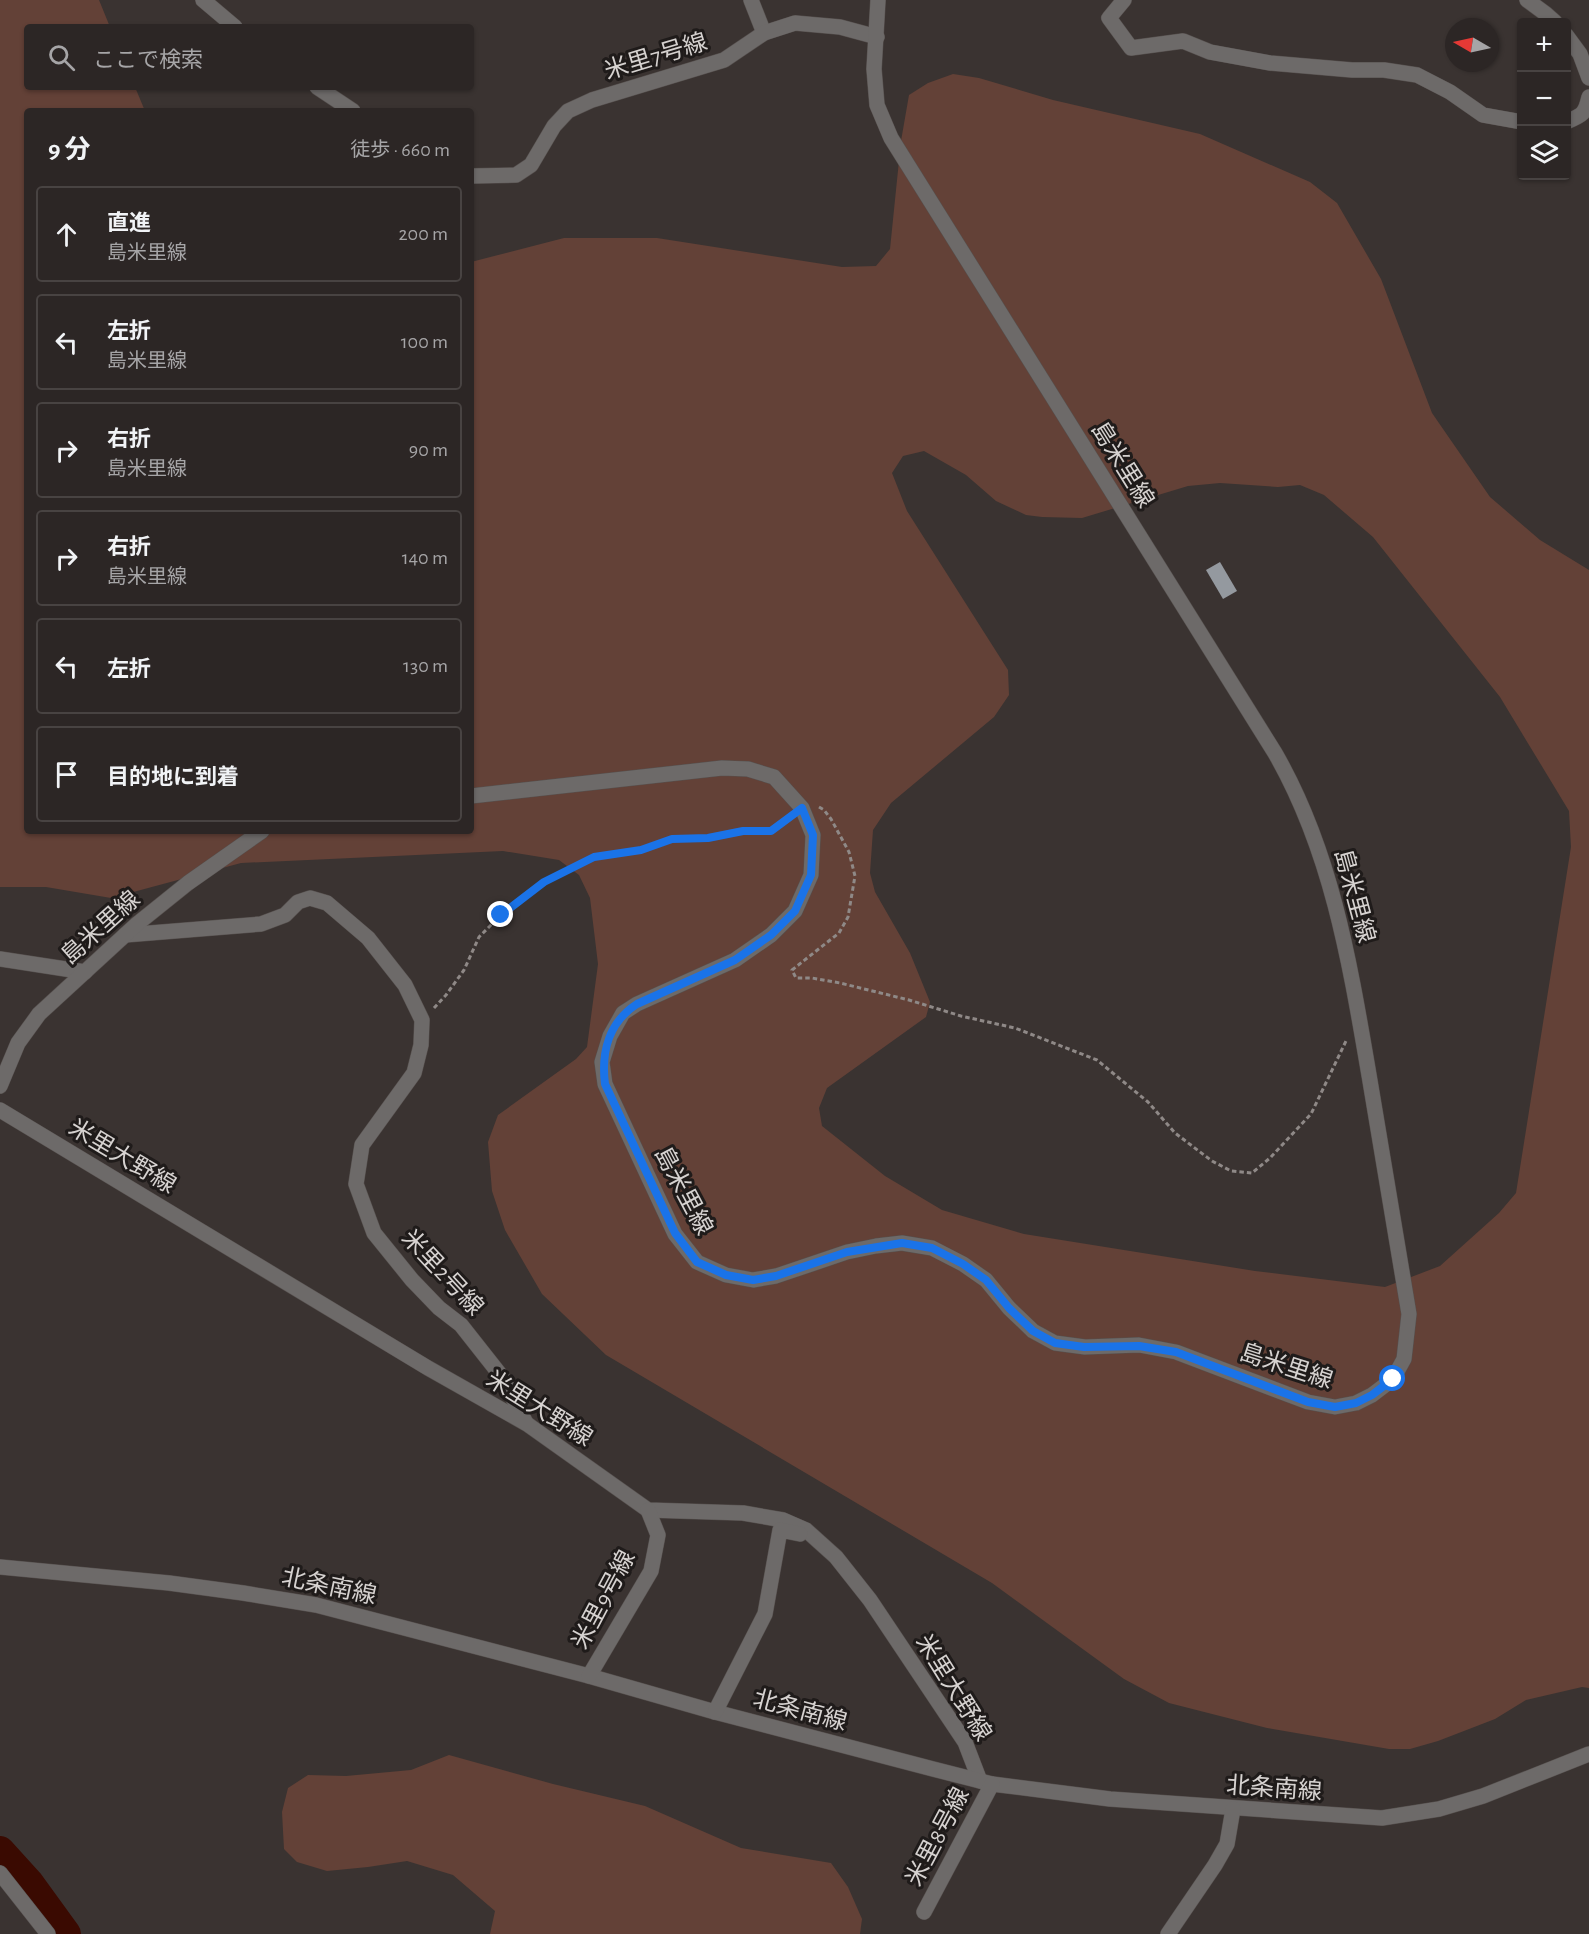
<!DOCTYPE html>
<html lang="ja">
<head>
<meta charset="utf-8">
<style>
	body { margin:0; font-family:"Alegreya Sans","Noto Sans JP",sans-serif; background:#383232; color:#f1f3f6 }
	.controls { position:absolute; right:18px; top:18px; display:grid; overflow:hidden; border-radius:6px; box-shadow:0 2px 4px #0004 }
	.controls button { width:54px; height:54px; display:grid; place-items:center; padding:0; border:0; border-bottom:2px solid #484342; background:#2c2625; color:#f1f3f6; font:30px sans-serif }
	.compass { position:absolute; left:1445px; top:18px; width:54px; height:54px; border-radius:50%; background:#2c2625; box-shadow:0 2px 4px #0004; rotate:279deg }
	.stop { position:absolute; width:18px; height:18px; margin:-14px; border:4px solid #1a73e8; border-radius:50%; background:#fff }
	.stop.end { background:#1a73e8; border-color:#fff; box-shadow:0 2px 6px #0008 }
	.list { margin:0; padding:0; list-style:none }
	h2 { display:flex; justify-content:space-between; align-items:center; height:78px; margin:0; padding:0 24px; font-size:26px }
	h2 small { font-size:20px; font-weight:400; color:#a6a5a7 }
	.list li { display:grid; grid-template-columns:39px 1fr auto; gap:18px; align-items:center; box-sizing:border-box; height:96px; margin:0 12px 12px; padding:0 12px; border:2px solid #484342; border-radius:6px }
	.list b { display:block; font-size:22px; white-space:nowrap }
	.list p { margin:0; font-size:20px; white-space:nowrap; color:#a6a5a7 }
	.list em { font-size:20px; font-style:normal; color:#a6a5a7 }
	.icon { flex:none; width:33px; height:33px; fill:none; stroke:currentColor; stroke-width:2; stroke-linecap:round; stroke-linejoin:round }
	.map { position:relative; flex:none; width:1589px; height:1934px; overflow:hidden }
	.search { position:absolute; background:#2c2625; box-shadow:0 2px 4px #0004; left:24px; top:24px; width:450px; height:66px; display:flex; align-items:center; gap:15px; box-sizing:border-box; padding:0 21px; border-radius:6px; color:#a6a5a7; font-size:22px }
	.panel { position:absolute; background:#2c2625; box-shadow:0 2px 4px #0004; left:24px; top:108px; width:450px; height:726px; border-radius:6px }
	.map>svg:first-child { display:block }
</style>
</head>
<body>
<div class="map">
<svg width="1589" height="1934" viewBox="0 0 1589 1934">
	<rect width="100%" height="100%" fill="#3a3331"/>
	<g fill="#634137" fill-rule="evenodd">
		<path d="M0,0H99L110,27H27V87H135L145,111H27V831H471V262L564,238H657L842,267L876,266L890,249L901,141L909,95L928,83L953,74L979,78L1053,100L1200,134L1310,182L1337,203L1381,279L1432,413L1490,497L1540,540L1589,570V1688L1582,1687L1526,1700L1495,1719L1438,1741L1410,1749H1389L1267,1728L1169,1703L1124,1679L992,1583L606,1355L542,1294L505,1230L492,1191L488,1142L498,1115L576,1059L587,1047L598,964L590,898L579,875L559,860L503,851L241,863L111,898L46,887H0ZM924,451L966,475L996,501L1026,515L1042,517L1082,518L1188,486L1220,483L1278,487L1300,485L1324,495L1373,537L1500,697L1569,811L1571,847L1516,1193L1499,1213L1440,1266L1385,1287L1255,1271L1024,1234L942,1210L885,1176L822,1126L819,1108L827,1088L926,1017L930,1002L910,953L875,892L870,873L873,830L891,803L994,717L1009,695L1008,670L907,511L892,473L903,456Z"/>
		<path d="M449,1755L553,1784L645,1806L741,1848L831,1863L848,1887L862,1919L860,1934H490L495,1911L453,1875L407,1861L368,1867L327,1871L297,1862L284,1849L282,1812L288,1788L308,1775L346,1776L411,1770Z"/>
	</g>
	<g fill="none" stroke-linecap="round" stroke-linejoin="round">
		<path stroke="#3a0a01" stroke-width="30" d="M0,1851L29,1883L66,1934"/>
	</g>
	<path fill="#94999f" d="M1220,562L1237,591L1223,599L1206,570Z"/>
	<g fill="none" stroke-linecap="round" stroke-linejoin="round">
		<defs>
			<g id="minor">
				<path d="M203,0L235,27"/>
				<path d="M751,0L764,33"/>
				<path d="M1124,0L1109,18L1131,48L1183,41L1210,52L1270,63L1352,70H1384L1417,75L1450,92L1483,115L1522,122"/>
				<path d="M1527,0L1546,14L1555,22"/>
				<path d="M1566,35L1580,54L1589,78"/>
				<path d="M317,87L353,111"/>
				<path d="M1566,122C1583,115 1585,114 1589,97"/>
				<path d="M471,176L516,175L531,165L554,126L568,111L592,100L724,60L764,33L795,23L840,27L877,37"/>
				<path d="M471,796L722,768L748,769L774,777L802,808L813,835L811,875L795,911L771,935L735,960L637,1004L623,1013L610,1036L602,1062L605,1084L675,1234L697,1262L726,1275L753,1280L776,1276L847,1252L876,1246L902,1243L932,1248L963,1264L986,1280L1009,1308L1033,1331L1055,1343L1085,1347L1139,1345L1176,1352L1308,1402L1335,1407L1356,1403L1372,1395L1393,1379L1404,1359L1409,1314C1396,1235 1383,1155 1369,1075C1350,964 1332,852 1275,753L891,138L877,105L874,69L878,0"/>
				<path d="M125,935L261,924L285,915L298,902L310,898L327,903L368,938L405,985L422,1020L421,1045L414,1073L362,1145L356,1184L374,1233L412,1280L439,1308L461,1325L502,1377L526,1423"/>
				<path d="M0,959L85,972"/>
				<path d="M0,1086L18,1043L39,1014L137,924L188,883L262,831"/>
				<path d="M0,1110L428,1368L527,1424L648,1510L743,1513L783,1520L806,1530L836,1557L870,1600L965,1742L980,1781"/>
				<path d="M0,1567L169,1583L243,1593L316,1605L589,1676L715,1712L933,1769L992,1784L1110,1799L1382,1818L1439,1809L1483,1796L1589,1754"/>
				<path d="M589,1676L651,1571L658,1535L648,1510"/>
				<path d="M715,1712L765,1614L780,1530L800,1534"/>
				<path d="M0,1873L48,1934"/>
				<path d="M924,1912L992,1784"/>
				<path d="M1168,1934L1215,1865L1227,1844L1233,1809"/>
			</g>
		</defs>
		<use href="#minor" stroke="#56504e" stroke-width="16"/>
		<g stroke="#8f8987" stroke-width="3" stroke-dasharray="4.5 3" stroke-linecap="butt">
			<path d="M819,807L824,810L831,819L849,852L855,876L848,917L839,933L792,970L796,978H812L840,983L909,1000L961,1016L1015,1028L1097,1060L1148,1102L1175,1133L1212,1161L1231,1171L1252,1173L1270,1158L1311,1114L1346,1041"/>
			<path d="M434,1008L446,995L464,970L479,937L501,915L544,882L594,857L641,850L672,839L708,838L743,831H771L789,817"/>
		</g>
		<use href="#minor" stroke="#6d6a69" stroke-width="15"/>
	</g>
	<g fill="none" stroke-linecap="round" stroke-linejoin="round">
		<path stroke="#1a73e8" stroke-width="8" d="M501,915L544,882L594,857L641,850L672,839L708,838L743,831H771L802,808L813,835L811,875L795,911L771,935L735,960L637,1004C609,1022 601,1052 605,1084L675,1233L697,1262L726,1275L753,1280L776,1276L847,1252L902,1243L932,1248L963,1264L986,1280L1009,1308L1033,1331L1055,1343L1084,1347L1139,1346L1176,1352L1308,1402L1335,1407L1356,1403L1372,1395L1393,1379"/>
	</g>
	<g text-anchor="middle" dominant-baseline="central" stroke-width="6" stroke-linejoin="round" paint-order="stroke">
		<g font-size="24" fill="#d6d2d0" stroke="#1f1b1a">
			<text transform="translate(656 57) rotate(-17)">米里7号線</text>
			<text transform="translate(1122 465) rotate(58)">島米里線</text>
			<text transform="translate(1354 896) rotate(75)">島米里線</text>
			<text transform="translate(101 928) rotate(-42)">島米里線</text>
			<text transform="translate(122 1157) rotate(31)">米里大野線</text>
			<text transform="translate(683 1191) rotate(62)">島米里線</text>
			<text transform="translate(442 1273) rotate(47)">米里2号線</text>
			<text transform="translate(1286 1367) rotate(18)">島米里線</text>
			<text transform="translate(539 1409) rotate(32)">米里大野線</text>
			<text transform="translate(329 1587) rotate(12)">北条南線</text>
			<text transform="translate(604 1600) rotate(-62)">米里9号線</text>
			<text transform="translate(953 1688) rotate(58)">米里大野線</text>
			<text transform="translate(800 1711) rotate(15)">北条南線</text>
			<text transform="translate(1274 1789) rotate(4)">北条南線</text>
			<text transform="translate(938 1837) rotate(-62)">米里8号線</text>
		</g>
	</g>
</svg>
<div class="controls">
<button>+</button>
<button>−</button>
<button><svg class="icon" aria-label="layers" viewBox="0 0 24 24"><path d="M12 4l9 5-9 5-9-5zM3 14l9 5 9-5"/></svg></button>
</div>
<svg class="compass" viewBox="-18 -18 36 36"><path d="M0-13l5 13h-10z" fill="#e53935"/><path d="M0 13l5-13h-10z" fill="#a6a5a7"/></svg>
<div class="stop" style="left:1393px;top:1379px"></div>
<div class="stop end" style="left:501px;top:915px"></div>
<div class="search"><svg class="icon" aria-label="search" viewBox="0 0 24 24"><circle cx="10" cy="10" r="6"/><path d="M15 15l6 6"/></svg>ここで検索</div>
<section class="panel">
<h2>9 分<small>徒歩 · 660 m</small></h2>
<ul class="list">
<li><svg class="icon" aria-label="ahead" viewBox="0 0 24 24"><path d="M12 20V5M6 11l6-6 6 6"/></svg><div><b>直進</b><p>島米里線</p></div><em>200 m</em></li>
<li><svg class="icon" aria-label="left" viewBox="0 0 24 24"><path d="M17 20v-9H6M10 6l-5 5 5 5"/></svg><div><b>左折</b><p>島米里線</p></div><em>100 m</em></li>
<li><svg class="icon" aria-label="right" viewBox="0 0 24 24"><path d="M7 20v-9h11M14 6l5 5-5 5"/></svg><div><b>右折</b><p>島米里線</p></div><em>90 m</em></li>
<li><svg class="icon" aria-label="right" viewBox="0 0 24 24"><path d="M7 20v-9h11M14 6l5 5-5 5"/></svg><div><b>右折</b><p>島米里線</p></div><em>140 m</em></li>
<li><svg class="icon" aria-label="left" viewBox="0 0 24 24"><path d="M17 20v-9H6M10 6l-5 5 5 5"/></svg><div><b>左折</b></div><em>130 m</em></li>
<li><svg class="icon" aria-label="arrive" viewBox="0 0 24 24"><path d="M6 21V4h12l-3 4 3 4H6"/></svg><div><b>目的地に到着</b></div></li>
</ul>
</section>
</div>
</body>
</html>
